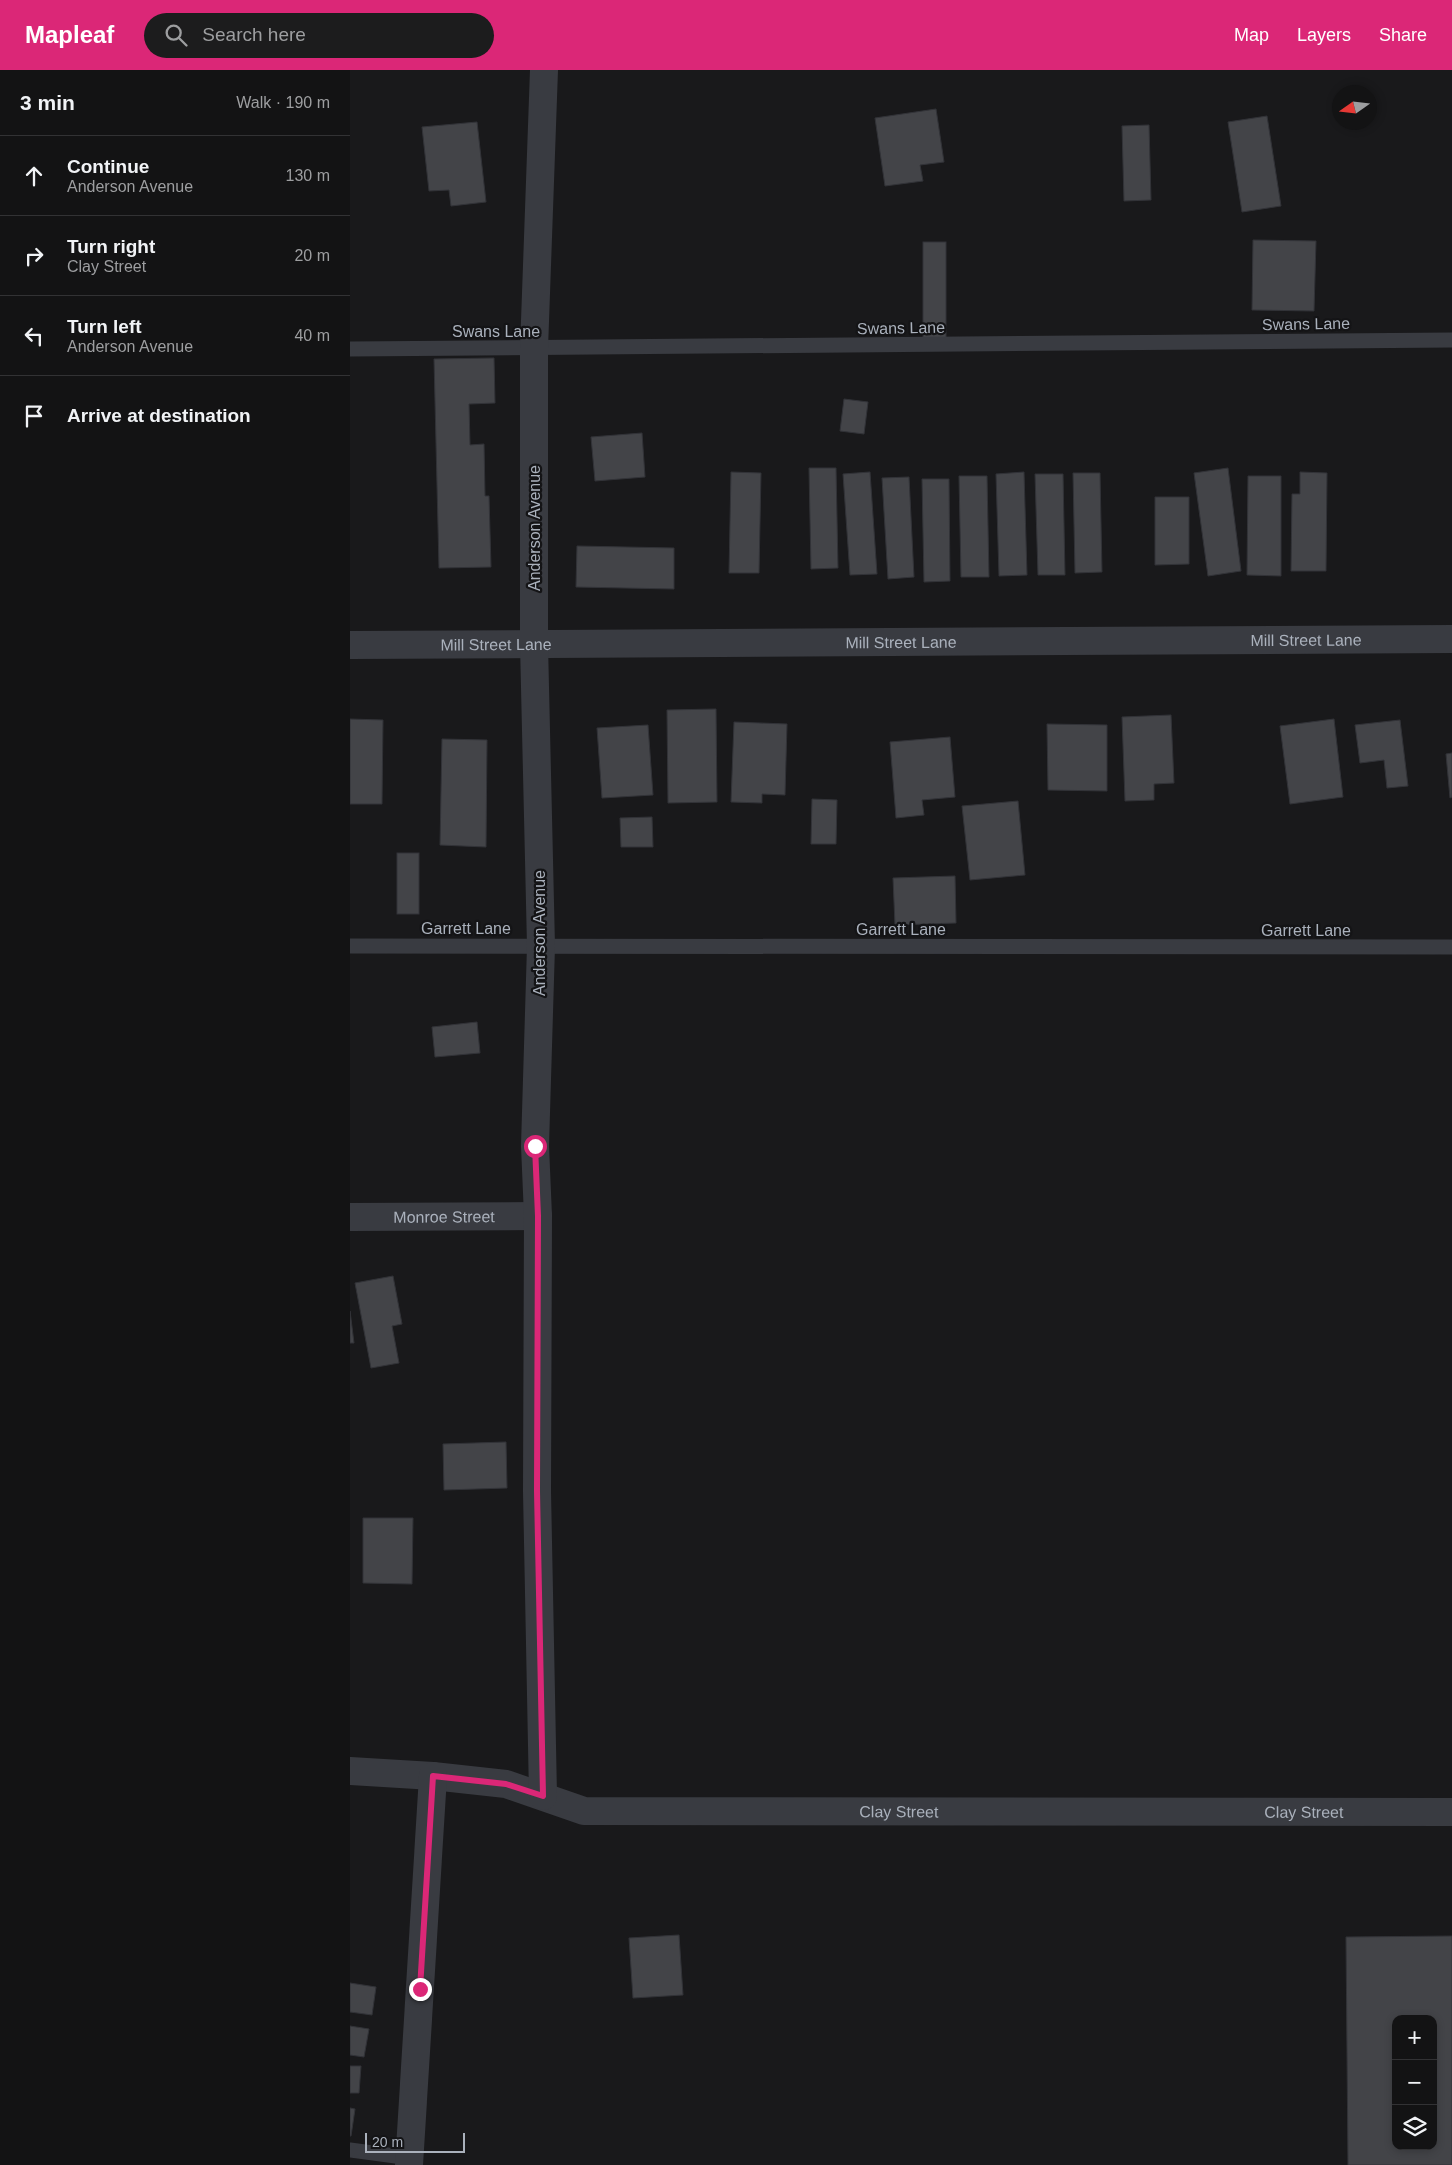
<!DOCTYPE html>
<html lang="en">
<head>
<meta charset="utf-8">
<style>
	body { margin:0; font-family:Helvetica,sans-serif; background:#1c1c1d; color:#f1f3f6 }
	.controls { position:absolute; right:15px; bottom:15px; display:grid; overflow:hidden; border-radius:10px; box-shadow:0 2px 8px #0003 }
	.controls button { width:45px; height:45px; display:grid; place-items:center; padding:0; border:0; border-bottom:1px solid #323234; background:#131314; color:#f1f3f6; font:25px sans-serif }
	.compass { position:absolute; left:982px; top:15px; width:45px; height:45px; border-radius:50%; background:#131314; box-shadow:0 2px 8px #0003; rotate:256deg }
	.scale { position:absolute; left:15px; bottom:12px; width:100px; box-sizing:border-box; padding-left:5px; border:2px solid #aab1bc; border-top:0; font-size:14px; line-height:18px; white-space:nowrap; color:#aab1bc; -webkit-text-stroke:4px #141416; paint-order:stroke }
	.stop { position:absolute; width:15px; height:15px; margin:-11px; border:4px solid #db2777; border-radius:50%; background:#fff }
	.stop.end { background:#db2777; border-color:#fff; box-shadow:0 1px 5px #0008 }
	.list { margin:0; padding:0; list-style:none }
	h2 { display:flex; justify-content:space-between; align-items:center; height:65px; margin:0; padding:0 20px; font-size:21px }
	h2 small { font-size:16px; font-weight:400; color:#9d9ea0 }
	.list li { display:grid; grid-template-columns:32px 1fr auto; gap:15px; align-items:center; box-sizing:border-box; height:80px; padding:0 20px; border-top:1px solid #323234 }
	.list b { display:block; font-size:19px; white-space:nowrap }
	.list p { margin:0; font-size:16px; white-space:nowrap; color:#9d9ea0 }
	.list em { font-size:16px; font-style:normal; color:#9d9ea0 }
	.icon { flex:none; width:28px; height:28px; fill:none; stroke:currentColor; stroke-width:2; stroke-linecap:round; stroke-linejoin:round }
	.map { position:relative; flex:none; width:1102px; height:2095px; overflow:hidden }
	header { display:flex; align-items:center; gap:30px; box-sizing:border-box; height:70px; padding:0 25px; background:#db2777; color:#fff }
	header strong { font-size:24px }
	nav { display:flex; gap:28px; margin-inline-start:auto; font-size:18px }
	.search { width:350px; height:45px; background:#1c1c1d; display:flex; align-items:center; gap:12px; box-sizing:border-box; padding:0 18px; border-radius:28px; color:#9d9ea0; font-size:19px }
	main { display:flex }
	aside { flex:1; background:#131314 }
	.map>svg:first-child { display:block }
</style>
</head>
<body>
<header>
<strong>Mapleaf</strong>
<div class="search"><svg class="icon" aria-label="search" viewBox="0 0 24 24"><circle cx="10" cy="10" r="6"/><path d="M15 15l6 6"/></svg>Search here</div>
<nav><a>Map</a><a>Layers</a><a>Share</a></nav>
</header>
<main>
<aside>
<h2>3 min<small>Walk · 190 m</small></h2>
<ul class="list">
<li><svg class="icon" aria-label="ahead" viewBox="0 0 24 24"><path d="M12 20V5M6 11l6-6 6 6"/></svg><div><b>Continue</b><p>Anderson Avenue</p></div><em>130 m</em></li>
<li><svg class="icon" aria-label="right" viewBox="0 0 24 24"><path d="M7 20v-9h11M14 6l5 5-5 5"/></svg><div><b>Turn right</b><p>Clay Street</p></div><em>20 m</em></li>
<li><svg class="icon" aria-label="left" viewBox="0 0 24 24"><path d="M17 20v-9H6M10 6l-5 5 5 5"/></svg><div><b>Turn left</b><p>Anderson Avenue</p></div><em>40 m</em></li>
<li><svg class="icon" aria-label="arrive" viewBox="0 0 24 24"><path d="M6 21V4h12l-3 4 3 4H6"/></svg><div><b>Arrive at destination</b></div></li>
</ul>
</aside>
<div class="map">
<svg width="1102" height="2095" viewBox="0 0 1102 2095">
	<rect width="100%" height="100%" fill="#19191b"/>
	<g fill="#434448" stroke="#323338" fill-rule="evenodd">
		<path d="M586,39L594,92L570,95L573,111L535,116L525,48Z"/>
		<path d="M917,46L931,136L892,142L878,52Z"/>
		<path d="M127,52L136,132L101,136L99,120L79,121L72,57Z"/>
		<path d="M799,55L801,130L774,131L772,56Z"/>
		<path d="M903,170L966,171L964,241L902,240Z"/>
		<rect x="573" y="172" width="23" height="96"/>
		<path d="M144,288L145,333L119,334L120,375L134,374L135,426H139L141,497L89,498L84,289Z"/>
		<path d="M494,329L518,332L514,364L490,361Z"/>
		<path d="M292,363L295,407L245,411L241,367Z"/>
		<path d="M459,398H486L488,498L461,499Z"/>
		<path d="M878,398L891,501L858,506L844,403Z"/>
		<path d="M381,402L411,403L409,503H379Z"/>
		<path d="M520,402L527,504L500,505L493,404Z"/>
		<path d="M674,402L677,505L649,506L646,404Z"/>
		<path d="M950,402L977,403L976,501H941L942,424H950Z"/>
		<path d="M723,403H750L752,502L725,503Z"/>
		<path d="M685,404H713L715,505H688Z"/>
		<path d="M609,406H637L639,507H611Z"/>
		<path d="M898,406H931V506L897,505Z"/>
		<path d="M559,407L564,507L538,509L532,408Z"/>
		<path d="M572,409H599L600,511L574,512Z"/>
		<path d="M805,427H839V494L805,495Z"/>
		<path d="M227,476L324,478V519L226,517Z"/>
		<path d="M366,639L367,732L318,733L317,640Z"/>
		<path d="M821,645L824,713L804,714V730L775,731L772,647Z"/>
		<path d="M0,649L33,650L32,734H0Z"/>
		<path d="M984,649L993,727L940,734L930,656Z"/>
		<path d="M1050,650L1058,716L1037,718L1034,690L1010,693L1005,655Z"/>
		<path d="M384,652L437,654L435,725L412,724V733L381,732Z"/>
		<path d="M697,654L757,655V721L698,720Z"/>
		<path d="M298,655L303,725L252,728L247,658Z"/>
		<path d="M600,667L605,727L572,730L574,745L546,748L540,672Z"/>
		<path d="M92,669L137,670L136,777L90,775Z"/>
		<path d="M1102,683V727L1100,728L1096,684Z"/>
		<path d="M462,729L487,730L486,774H461Z"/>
		<path d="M668,731L675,805L620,810L612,736Z"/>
		<path d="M302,747L303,777H271L270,748Z"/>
		<rect x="47" y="783" width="22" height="61"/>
		<path d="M605,806L606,853L545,855L543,808Z"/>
		<path d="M127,952L130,983L85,987L82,957Z"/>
		<path d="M43,1206L52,1254L42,1256L49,1293L21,1298L5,1213Z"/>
		<path d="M0,1241L4,1273H0Z"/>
		<path d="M156,1372L157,1418L94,1420L93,1374Z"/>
		<path d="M13,1448H63L62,1514L13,1513Z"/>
		<path d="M329,1865L333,1925L283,1928L279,1868Z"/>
		<path d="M1102,1866V2095H998L996,1867ZM1046,1949H1083V2076H1046Z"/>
		<path d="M0,1913L26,1917L22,1945L0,1942Z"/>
		<path d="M0,1956L19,1959L14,1987L0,1985Z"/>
		<path d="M0,1996H11L9,2023H0Z"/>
		<path d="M0,2038L5,2039L1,2066H0Z"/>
	</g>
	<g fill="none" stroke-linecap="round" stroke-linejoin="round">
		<g stroke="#393b41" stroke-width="15">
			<path d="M0,279L1102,270"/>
			<path d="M0,876L1102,877"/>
			<path d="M0,2080L60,2088"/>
		</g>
		<g stroke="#393b41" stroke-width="28">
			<path id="s1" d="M0,575L1102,569"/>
			<path id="s2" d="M0,1147L188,1146"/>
			<path id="s3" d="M0,1701L83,1706L156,1714L234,1741L1102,1742"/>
			<path d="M193,1726L187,1421L188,1146L185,1076L191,876L184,574V279L194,0"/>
			<path d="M59,2095L83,1706"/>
		</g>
	</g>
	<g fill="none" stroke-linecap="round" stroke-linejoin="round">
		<path stroke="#db2777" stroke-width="6" d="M70,1919L83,1706L156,1714L193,1726L187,1421L188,1146L185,1076"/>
	</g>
	<g text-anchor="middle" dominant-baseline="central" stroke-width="4.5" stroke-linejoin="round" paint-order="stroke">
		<g font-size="16" fill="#aab1bc" stroke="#141416">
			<text transform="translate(956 254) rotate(-1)">Swans Lane</text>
			<text transform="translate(551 258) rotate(-1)">Swans Lane</text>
			<text x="146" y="261">Swans Lane</text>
			<text transform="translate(184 458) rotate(-90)">Anderson Avenue</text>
			<text stroke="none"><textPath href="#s1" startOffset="956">Mill Street Lane</textPath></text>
			<text stroke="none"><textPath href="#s1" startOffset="551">Mill Street Lane</textPath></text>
			<text stroke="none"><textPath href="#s1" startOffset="146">Mill Street Lane</textPath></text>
			<text x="116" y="858">Garrett Lane</text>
			<text x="551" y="859">Garrett Lane</text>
			<text x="956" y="860">Garrett Lane</text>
			<text transform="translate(189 863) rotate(-90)">Anderson Avenue</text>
			<text stroke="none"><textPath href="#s2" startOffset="94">Monroe Street</textPath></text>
			<text stroke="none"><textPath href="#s3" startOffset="554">Clay Street</textPath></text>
			<text stroke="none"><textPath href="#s3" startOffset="959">Clay Street</textPath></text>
		</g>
	</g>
</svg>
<div class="controls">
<button>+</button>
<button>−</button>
<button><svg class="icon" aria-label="layers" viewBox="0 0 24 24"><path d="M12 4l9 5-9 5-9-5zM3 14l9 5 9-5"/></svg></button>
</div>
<svg class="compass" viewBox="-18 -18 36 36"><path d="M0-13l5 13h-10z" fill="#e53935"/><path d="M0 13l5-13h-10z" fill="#9d9ea0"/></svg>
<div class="scale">20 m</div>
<div class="stop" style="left:185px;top:1076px"></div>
<div class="stop end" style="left:70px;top:1919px"></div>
</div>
</main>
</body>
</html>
